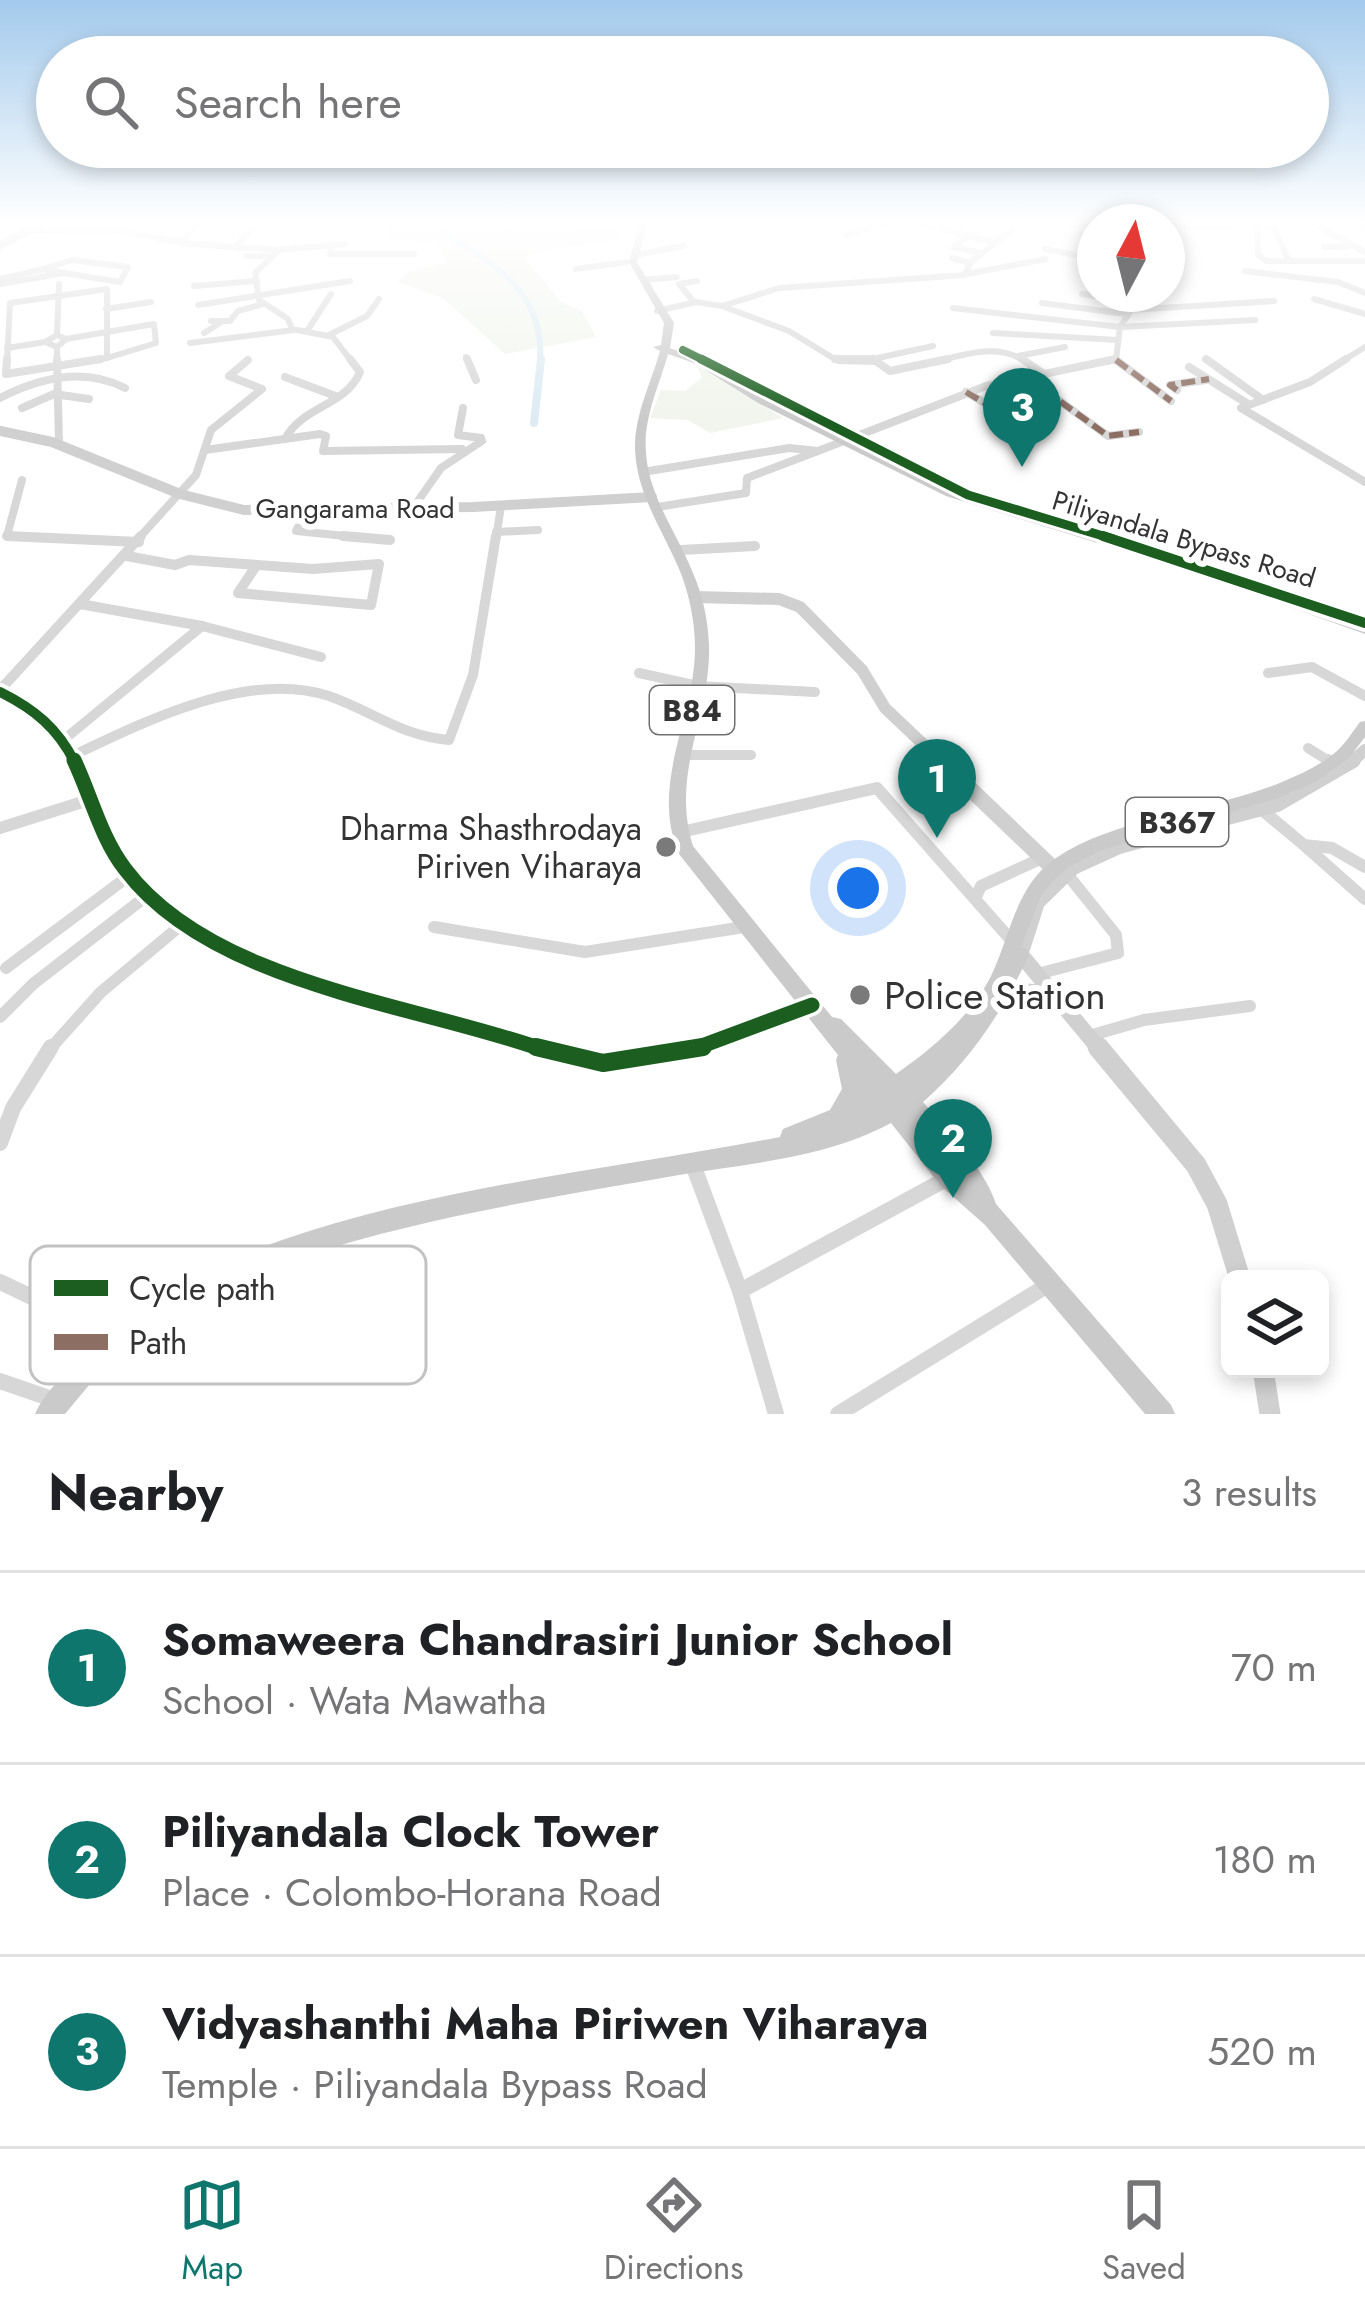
<!DOCTYPE html>
<html lang="en">
<head>
<meta charset="utf-8">
<style>
	body { margin:0; font-family:Jost,sans-serif; background:#f2f2f2; color:#202124 }
	.controls { position:absolute; right:36px; bottom:36px; display:grid; overflow:hidden; border-radius:18px; box-shadow:0 6px 18px #0003 }
	.controls button { width:108px; height:108px; display:grid; place-items:center; padding:0; border:0; border-bottom:3px solid #e0e0e0; background:#fff; color:#202124; font:60px sans-serif }
	.compass { position:absolute; left:1077px; top:204px; width:108px; height:108px; border-radius:50%; background:#fff; box-shadow:0 6px 18px #0003; rotate:7deg }
	.you { position:absolute; left:858px; top:888px; width:42px; height:42px; margin:-30px; border:9px solid #fff; border-radius:50%; background:#1a73e8; box-shadow:0 0 0 18px #1a73e833 }
	.badge { display:grid; place-items:center; width:78px; height:78px; border-radius:50%; background:#0f766e; color:#fff; font-size:39px; font-weight:700 }
	.pin { position:absolute; translate:-50% -99px; filter:drop-shadow(0 3px 6px #0008) }
	.pin::after { content:''; position:absolute; top:63px; width:42px; height:36px; background:inherit; clip-path:polygon(0 0,100% 0,50% 100%) }
	.list { margin:0; padding:0; list-style:none }
	h2 { display:flex; justify-content:space-between; align-items:center; height:156px; margin:0; padding:0 48px; font-size:51px }
	h2 small { font-size:39px; font-weight:400; color:#757577 }
	.list li { display:grid; grid-template-columns:78px 1fr auto; gap:36px; align-items:center; box-sizing:border-box; height:192px; padding:0 48px; border-top:3px solid #e0e0e0 }
	.list b { display:block; font-size:45px; white-space:nowrap }
	.list p { margin:0; font-size:39px; white-space:nowrap; color:#757577 }
	.list em { font-size:39px; font-style:normal; color:#757577 }
	.icon { flex:none; width:66px; height:66px; fill:none; stroke:currentColor; stroke-width:2; stroke-linecap:round; stroke-linejoin:round }
	.map { position:relative; flex:none; width:1365px; height:1414px; overflow:hidden }
	.search { position:absolute; background:#fff; box-shadow:0 6px 18px #0003; left:36px; right:36px; top:36px; height:132px; display:flex; align-items:center; gap:30px; box-sizing:border-box; padding:0 42px; border-radius:66px; color:#757577; font-size:45px }
	.sheet { height:732px; background:#fff }
	nav { display:flex; justify-content:space-around; align-items:center; box-sizing:border-box; height:168px; border-top:3px solid #e0e0e0; background:#fff; font-size:33px; color:#757577 }
	nav a { display:grid; justify-items:center; gap:6px }
	nav .on { color:#0f766e }
	.map>svg:first-child { display:block }
</style>
</head>
<body>
<div class="map">
<svg width="1365" height="1414" viewBox="0 0 1365 1414">
	<rect width="100%" height="100%" fill="#fff"/>
	<g fill="#f1f5ed">
		<path d="M390,222L612,225L623,235C598,252 551,241 525,258L561,302L582,311L596,337L505,354L443,298L397,282L411,271L447,263L437,241L389,240Z"/>
		<path d="M697,366L783,418L710,433L688,420L650,418L661,390L685,391L702,378Z"/>
	</g>
	<g fill="none" stroke-linecap="round" stroke-linejoin="round">
		<path stroke="#ddebf3" stroke-width="6" d="M440,222L442,232C496,265 545,292 540,362"/>
		<path stroke="#ddebf3" stroke-width="8" d="M534,423L541,359"/>
		<g stroke="#d7d7d7" stroke-width="6">
			<path d="M201,222L180,243L279,250L255,273L259,300L288,319L292,329L333,337L352,362"/>
			<path d="M920,222L995,243"/>
			<path d="M1310,222L1365,252"/>
			<path d="M1353,222L1365,229"/>
			<path d="M1069,224L1095,225"/>
			<path d="M1273,226L1289,261"/>
			<path d="M1167,227H1229"/>
			<path d="M1274,227H1257L1258,255L1266,261H1365"/>
			<path d="M34,231L113,229L180,242"/>
			<path d="M1080,233L1095,234"/>
			<path d="M846,235L890,222"/>
			<path d="M969,236L954,247L981,253"/>
			<path d="M237,245L257,223"/>
			<path d="M332,245L330,254H414"/>
			<path d="M1324,247L1348,246"/>
			<path d="M1045,249L1095,259"/>
			<path d="M279,250L345,244"/>
			<path d="M634,255L684,246"/>
			<path d="M247,256H273"/>
			<path d="M952,258L970,263"/>
			<path d="M43,269L72,260L128,267L120,282L64,273"/>
			<path d="M576,269L627,262"/>
			<path d="M1245,271L1338,282L1365,293"/>
			<path d="M967,274L1046,259"/>
			<path d="M0,279L43,269L64,273L0,284"/>
			<path d="M643,280L677,277"/>
			<path d="M194,286L257,281"/>
			<path d="M1082,294L1135,302"/>
			<path d="M1314,299L1365,314"/>
			<path d="M694,302L679,284L697,281"/>
			<path d="M1042,303L1126,314"/>
			<path d="M198,305L350,281"/>
			<path d="M722,306L789,331L838,361L877,362"/>
			<path d="M953,308L1120,327L1255,320"/>
			<path d="M106,309L151,302"/>
			<path d="M1129,310L1274,301"/>
			<path d="M657,311L696,302L722,306L779,288L965,275L970,263L1021,222"/>
			<path d="M211,321H230L238,311L263,304"/>
			<path d="M307,331L331,294"/>
			<path d="M107,332V358"/>
			<path d="M107,332L154,324L156,343L107,358"/>
			<path d="M204,333L220,323"/>
			<path d="M993,333L1118,340"/>
			<path d="M57,335L59,284"/>
			<path d="M57,335L66,339L57,347L45,342Z"/>
			<path d="M329,335L367,316L379,299"/>
			<path d="M66,339L107,332"/>
			<path d="M190,343L294,330"/>
			<path d="M57,347V362"/>
			<path d="M7,348L45,342"/>
			<path d="M1018,356L1065,347"/>
			<path d="M466,357L468,362"/>
			<path d="M873,359L933,346"/>
			<path d="M1206,359L1210,362"/>
			<path d="M7,362L10,303L107,289V332"/>
			<path d="M82,362L107,358"/>
			<path d="M933,362C966,355 997,342 1026,362"/>
			<path d="M1106,362L1116,360L1120,327L1142,294"/>
			<path d="M1341,362L1365,347"/>
		</g>
		<g stroke="#d7d7d7" stroke-width="8">
			<path d="M7,359L6,374L101,359"/>
			<path d="M57,359L59,444"/>
			<path d="M467,359L476,380"/>
			<path d="M835,359H873"/>
			<path d="M873,359L890,371L948,359"/>
			<path d="M1022,359L1044,374"/>
			<path d="M1206,359L1263,400"/>
			<path d="M1346,359L1310,382L1241,408L1365,482"/>
			<path d="M1116,360L1171,401"/>
			<path d="M1189,367L1248,404"/>
			<path d="M285,377L338,397"/>
			<path d="M1028,378L1108,436L1139,432"/>
			<path d="M1005,382L1054,416"/>
			<path d="M1177,390L1170,385L1206,380"/>
			<path d="M966,392L1031,430"/>
			<path d="M0,398C39,378 84,367 125,388"/>
			<path d="M22,408L54,394L89,399"/>
			<path d="M463,408L458,435L481,438"/>
			<path d="M285,439C302,406 346,406 360,372L350,359"/>
			<path d="M205,450L320,434L326,436L323,451L462,449"/>
			<path d="M643,472L789,448L818,451L986,386L1116,359"/>
			<path d="M22,480L7,536L63,539"/>
			<path d="M657,507L746,493L747,478L818,451"/>
			<path d="M413,508L441,468L482,441"/>
			<path d="M307,510L296,531L375,539"/>
			<path d="M496,532L538,530"/>
			<path d="M138,539L196,475L211,430L262,389L229,376L248,360"/>
			<path d="M496,539L501,506"/>
		</g>
		<g stroke="#d7d7d7" stroke-width="10">
			<path d="M7,536L139,542"/>
			<path d="M343,536L390,540"/>
			<path d="M681,550L755,546"/>
			<path d="M127,556L175,565L189,560L313,569L379,564L371,605L238,593L256,566"/>
			<path d="M80,604L202,626L321,657"/>
			<path d="M639,673L698,686L815,692"/>
			<path d="M1268,673L1312,667L1365,696"/>
			<path d="M0,690L141,536"/>
			<path d="M0,692C34,709 58,728 75,763"/>
			<path d="M61,742L202,626"/>
			<path d="M1308,748L1332,763"/>
			<path d="M682,755H751"/>
			<path d="M72,756C144,722 248,669 329,696C372,711 401,736 449,740L473,675L496,536"/>
		</g>
		<g stroke="#d7d7d7" stroke-width="12">
			<path d="M74,760C91,796 101,838 125,869C211,984 415,1004 544,1050"/>
			<path d="M1328,760L1333,764"/>
			<path d="M1256,805L1304,845L1332,848L1365,867"/>
			<path d="M0,828L95,798"/>
			<path d="M681,832L877,788L1011,940"/>
			<path d="M1304,845L1365,899"/>
			<path d="M975,899L981,886L1040,859"/>
			<path d="M434,927L585,952L744,927"/>
			<path d="M6,968L130,875"/>
			<path d="M1037,974L1118,953L1116,935L1067,874"/>
			<path d="M0,1017L33,984L149,894"/>
			<path d="M1089,1036L1144,1020L1250,1006"/>
			<path d="M49,1050L101,992L186,921"/>
			<path d="M691,1050L812,1005"/>
		</g>
		<g stroke="#d7d7d7" stroke-width="16">
			<path d="M536,1047L603,1063L703,1047"/>
			<path d="M0,1143L13,1108L51,1047"/>
			<path d="M692,1162L740,1291L776,1414"/>
			<path d="M0,1282L116,1337"/>
			<path d="M740,1291L948,1178"/>
			<path d="M0,1381L55,1400"/>
			<path d="M838,1414L1048,1285"/>
		</g>
		<path stroke="#d0d0d0" stroke-width="8" d="M0,245L46,222"/>
		<path stroke="#d0d0d0" stroke-width="10" d="M0,431L52,442L180,494L244,510L473,507L652,497"/>
		<g stroke="#d0d0d0" stroke-width="12">
			<path d="M695,597L779,599L800,607L862,670L885,708L943,763"/>
			<path d="M1350,763L1365,750"/>
		</g>
		<g stroke="#d0d0d0" stroke-width="16">
			<path d="M940,760L1055,870"/>
			<path d="M1017,950L1100,1050"/>
			<path d="M1020,955L1037,902L1073,867L1119,846L1277,804L1353,760"/>
			<path d="M1001,998L1022,991L1054,994"/>
		</g>
		<g stroke="#d0d0d0" stroke-width="21">
			<path d="M1098,1047L1196,1165L1217,1204L1240,1279"/>
			<path d="M1263,1369L1270,1414"/>
		</g>
		<path fill="#cacaca" fill-rule="evenodd" d="M640,222H648L637,262L674,323L670,348L700,359L766,399L954,492L1198,565L1365,625V634L1188,571L946,496L758,403L694,363L668,354C659,387 643,418 646,453C649,497 677,533 693,573C703,596 708,620 709,645C711,717 670,772 693,846L832,1017L841,1019L896,1074C933,1048 970,1017 991,976C1011,935 1015,886 1056,858C1116,817 1213,811 1282,782C1301,774 1321,765 1337,751C1346,743 1353,731 1360,722L1365,721V737L1349,758L1317,781L1278,798L1102,850L1069,867L1053,881L1041,896L1021,947L1027,949L1029,955C1003,1011 970,1061 923,1102C947,1130 985,1169 996,1204L1171,1405L1175,1414H1145L985,1225L940,1185L891,1123C826,1158 751,1163 679,1175C553,1197 426,1217 304,1256C252,1273 199,1291 154,1323C119,1348 92,1381 65,1414H35C43,1395 60,1379 74,1364C92,1344 111,1324 134,1308C178,1276 231,1258 282,1240C444,1185 613,1169 780,1137L783,1129L830,1110L842,1089L836,1060L838,1055L679,854C649,784 695,718 695,648C695,623 690,599 682,576C665,533 636,495 635,448C635,413 651,383 660,351L653,347L661,345L664,323L629,262Z"/>
		<g stroke="#8d6e63" stroke-width="6" stroke-dasharray="14 6" stroke-linecap="butt">
			<path d="M1116,360L1171,401"/>
			<path d="M1028,378L1108,436L1139,432"/>
			<path d="M1005,382L1054,416"/>
			<path d="M1177,390L1170,385L1209,379"/>
			<path d="M966,392L1031,430"/>
		</g>
		<defs>
			<path id="cycleway-far4" d="M683,350L707,362"/>
			<path id="cycleway-far3" d="M701,359L968,495L1113,539"/>
			<g id="cycleway-far2">
				<path d="M1103,536L1365,623"/>
				<path d="M0,692C34,709 58,728 75,763"/>
			</g>
			<g id="cycleway-far1">
				<path d="M74,760C91,796 101,838 125,869C211,984 415,1004 544,1050"/>
				<path d="M691,1050L812,1005"/>
			</g>
			<path id="cycleway" d="M536,1047L603,1063L703,1047"/>
		</defs>
		<use href="#cycleway-far4" stroke="#fff" stroke-width="12"/>
		<use href="#cycleway-far3" stroke="#fff" stroke-width="15"/>
		<use href="#cycleway-far2" stroke="#fff" stroke-width="18"/>
		<use href="#cycleway-far1" stroke="#fff" stroke-width="22"/>
		<use href="#cycleway" stroke="#fff" stroke-width="26"/>
		<use href="#cycleway-far4" stroke="#1b5e20" stroke-width="8"/>
		<use href="#cycleway-far3" stroke="#1b5e20" stroke-width="9"/>
		<use href="#cycleway-far2" stroke="#1b5e20" stroke-width="10"/>
		<use href="#cycleway-far1" stroke="#1b5e20" stroke-width="15"/>
		<use href="#cycleway" stroke="#1b5e20" stroke-width="18"/>
	</g>
	<linearGradient id="sky" x2="0" y2="1"><stop stop-color="#a3caec"/><stop offset="0.53" stop-color="#fff"/><stop offset="1" stop-color="#fff" stop-opacity="0"/></linearGradient>
	<rect width="1365" height="420" fill="url(#sky)"/>
	<g fill="#7a7a7a" stroke="#fff" stroke-width="4.5">
		<circle cx="666" cy="847" r="12"/>
		<circle cx="860" cy="995" r="12"/>
	</g>
	<g text-anchor="middle" dominant-baseline="central" stroke-width="12" stroke-linejoin="round" paint-order="stroke">
		<g font-size="27" fill="#333" stroke="#fff">
			<text x="355" y="508">Gangarama Road</text>
			<text transform="translate(1184 539) rotate(17)">Piliyandala Bypass Road</text>
		</g>
		<g fill="#fff" stroke="#707070" stroke-width="3">
			<rect x="650" y="686" width="84" height="48" rx="9"/>
			<rect x="1126" y="798" width="102" height="48" rx="9"/>
		</g>
		<g font-size="30" font-weight="bold" fill="#333">
			<text x="692" y="710">B84</text>
			<text x="1177" y="822">B367</text>
		</g>
		<g font-size="33" fill="#333" stroke="#fff" text-anchor="end">
			<text x="642" y="828">Dharma Shasthrodaya<tspan x="642" dy="38">Piriven Viharaya</tspan></text>
		</g>
		<g font-size="39" fill="#333" stroke="#fff" text-anchor="start">
			<text x="884" y="995">Police Station</text>
		</g>
	</g>
	<rect x="30" y="1246" width="396" height="138" rx="18" fill="#fff" stroke="#c2c2c2" stroke-width="3"/>
	<rect x="54" y="1280" width="54" height="16" fill="#1b5e20"/>
	<rect x="54" y="1334" width="54" height="16" fill="#8d6e63"/>
	<g font-size="33" fill="#333">
		<text x="129" y="1300">Cycle path</text>
		<text x="129" y="1354">Path</text>
	</g>
</svg>
<div class="controls">
<button><svg class="icon" aria-label="layers" viewBox="0 0 24 24"><path d="M12 4l9 5-9 5-9-5zM3 14l9 5 9-5"/></svg></button>
</div>
<svg class="compass" viewBox="-18 -18 36 36"><path d="M0-13l5 13h-10z" fill="#e53935"/><path d="M0 13l5-13h-10z" fill="#757577"/></svg>
<div class="you"></div>
<div class="pin badge" style="left:937px;top:838px">1</div>
<div class="pin badge" style="left:953px;top:1198px">2</div>
<div class="pin badge" style="left:1022px;top:467px">3</div>
<div class="search"><svg class="icon" aria-label="search" viewBox="0 0 24 24"><circle cx="10" cy="10" r="6"/><path d="M15 15l6 6"/></svg>Search here</div>
</div>
<section class="sheet">
<h2>Nearby<small>3 results</small></h2>
<ul class="list">
<li><span class="badge">1</span><div><b>Somaweera Chandrasiri Junior School</b><p>School · Wata Mawatha</p></div><em>70 m</em></li>
<li><span class="badge">2</span><div><b>Piliyandala Clock Tower</b><p>Place · Colombo-Horana Road</p></div><em>180 m</em></li>
<li><span class="badge">3</span><div><b>Vidyashanthi Maha Piriwen Viharaya</b><p>Temple · Piliyandala Bypass Road</p></div><em>520 m</em></li>
</ul>
</section>
<nav>
<a class="on"><svg class="icon" aria-label="map" viewBox="0 0 24 24"><path d="M3 6l6-2 6 2 6-2v14l-6 2-6-2-6 2zM9 4v14M15 6v14"/></svg>Map</a>
<a><svg class="icon" aria-label="directions" viewBox="0 0 24 24"><path d="M12 3l9 9-9 9-9-9zM9 14v-3h6M13 9l2 2-2 2"/></svg>Directions</a>
<a><svg class="icon" aria-label="saved" viewBox="0 0 24 24"><path d="M7 4h10v16l-5-4-5 4z"/></svg>Saved</a>
</nav>
</body>
</html>
